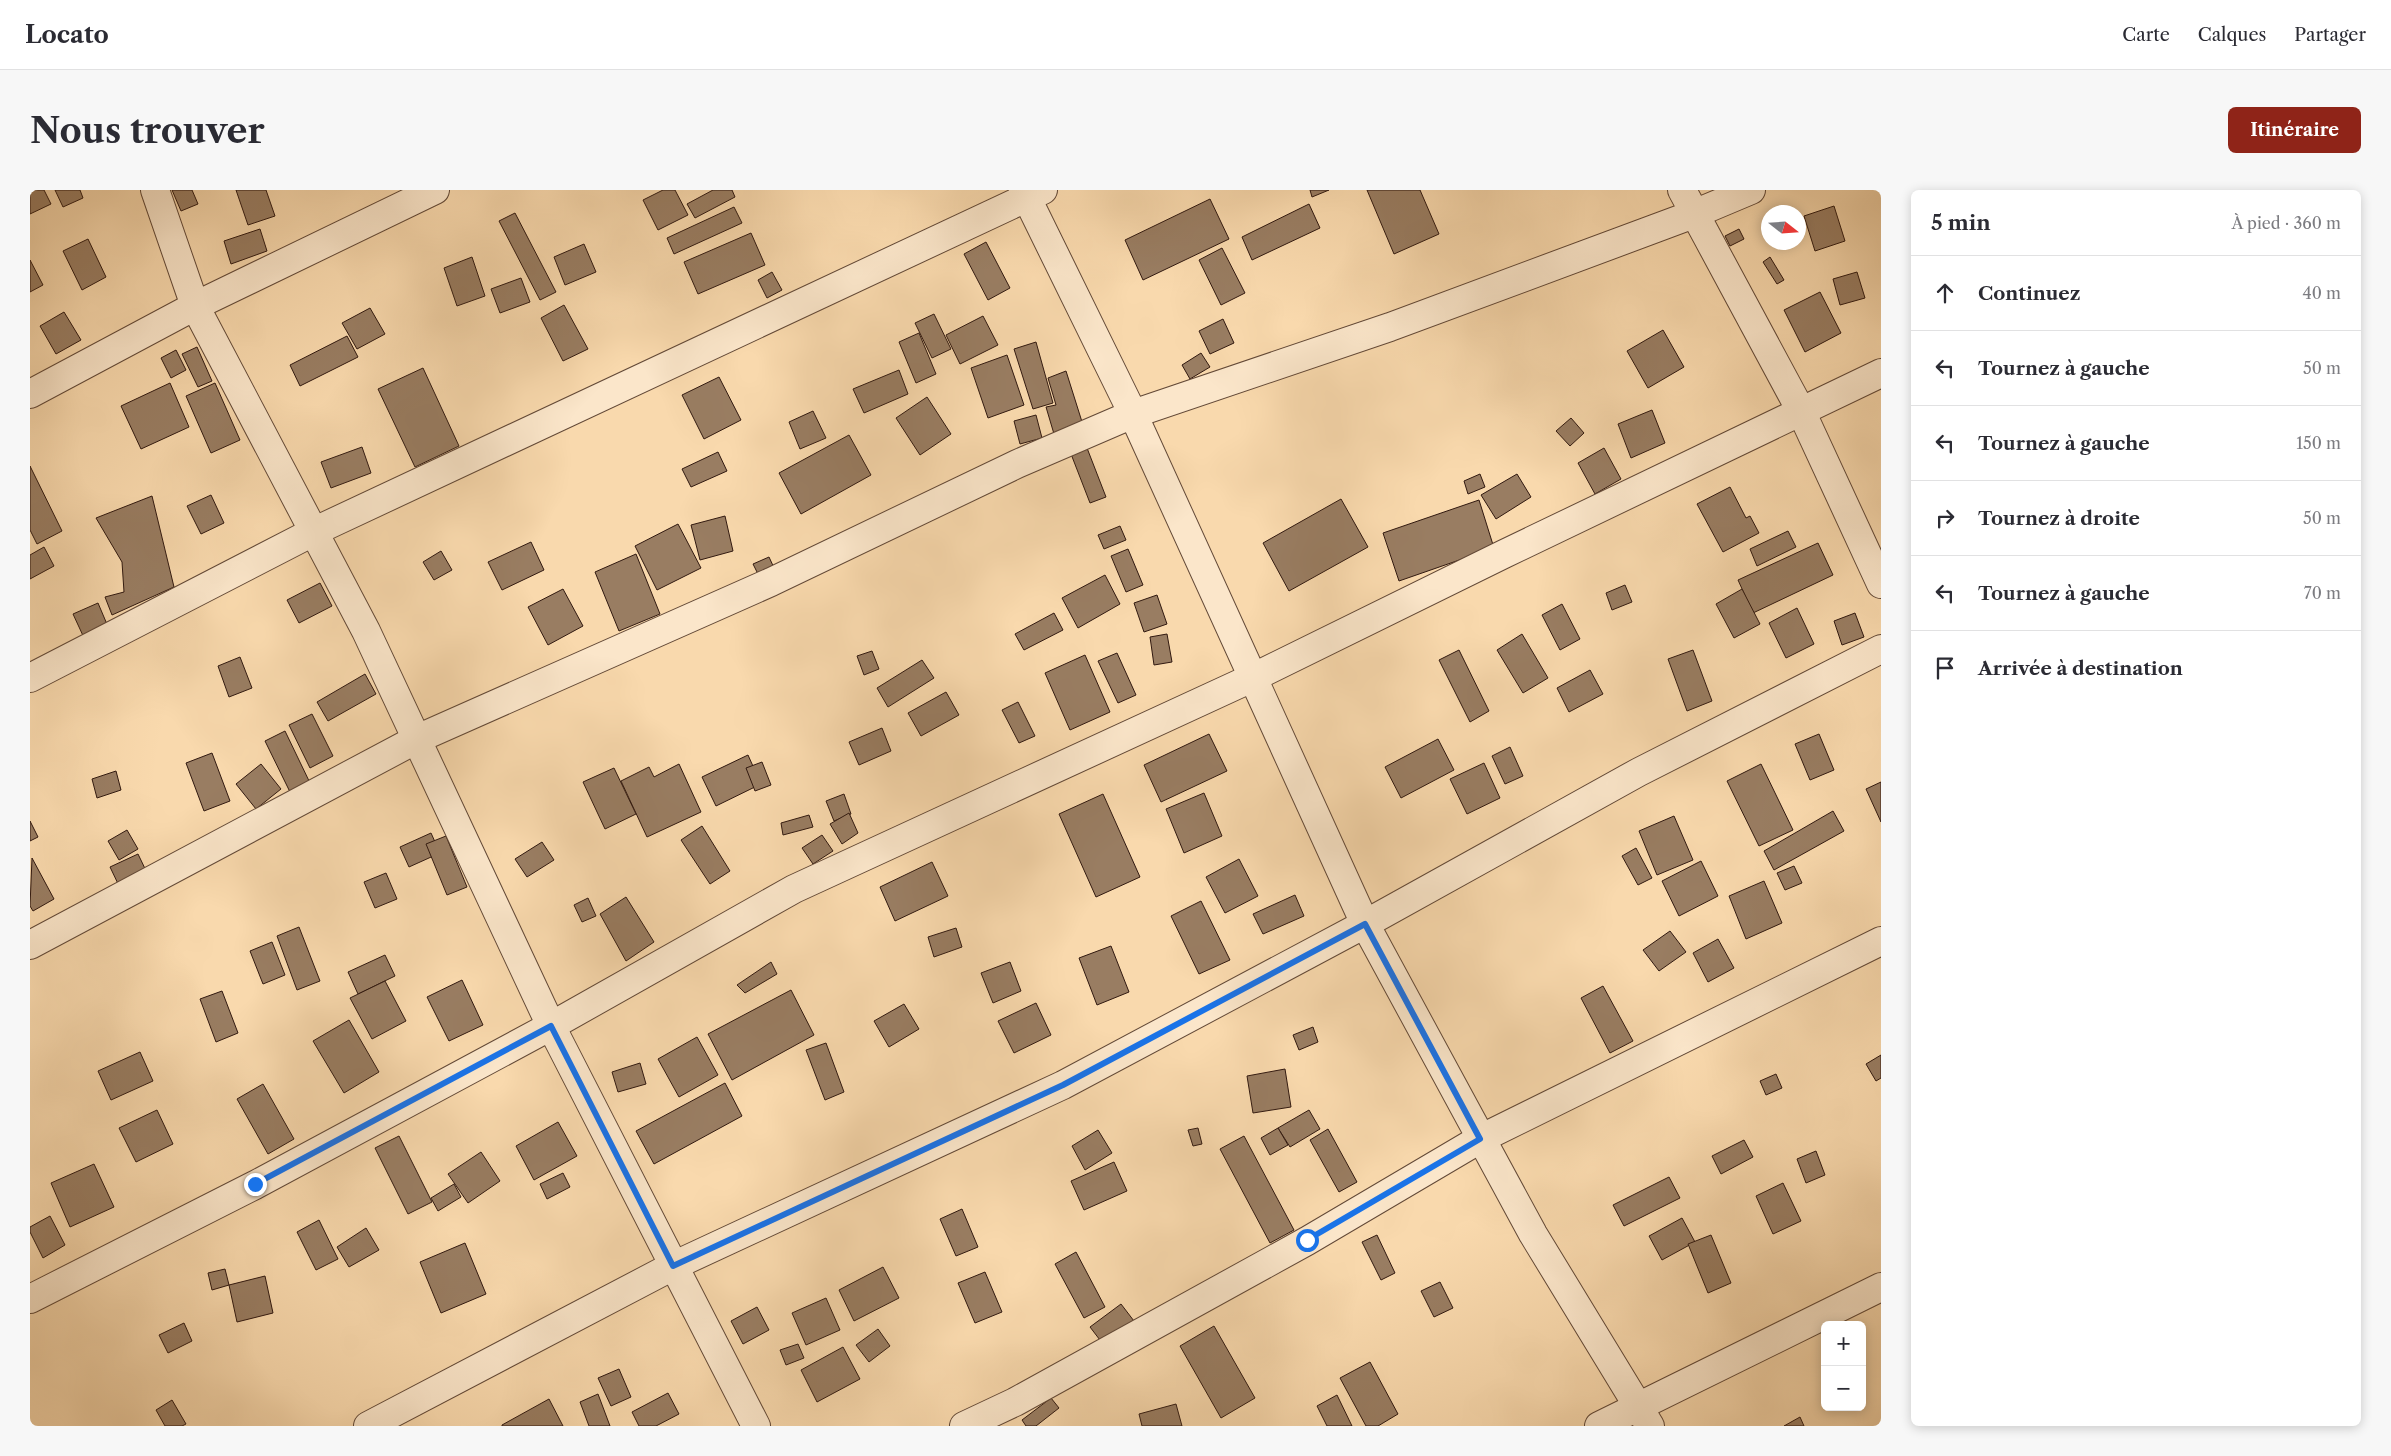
<!DOCTYPE html>
<html lang="fr">
<head>
<meta charset="utf-8">
<style>
	body { margin:0; font-family:"Libre Caslon Text",serif; background:#f7f7f7; color:#2b2b33 }
	.controls { position:absolute; right:15px; bottom:15px; display:grid; overflow:hidden; border-radius:8px; box-shadow:0 2px 12px #0003 }
	.controls button { width:45px; height:45px; display:grid; place-items:center; padding:0; border:0; border-bottom:1px solid #e1e1e2; background:#fff; color:#2b2b33; font:25px sans-serif }
	.compass { position:absolute; left:1731px; top:15px; width:45px; height:45px; border-radius:50%; background:#fff; box-shadow:0 2px 12px #0003; rotate:107deg }
	.stop { position:absolute; width:15px; height:15px; margin:-11px; border:4px solid #1a73e8; border-radius:50%; background:#fff }
	.stop.end { background:#1a73e8; border-color:#fff; box-shadow:0 1px 5px #0008 }
	.list { margin:0; padding:0; list-style:none }
	h2 { display:flex; justify-content:space-between; align-items:center; height:65px; margin:0; padding:0 20px; font-size:21px }
	h2 small { font-size:16px; font-weight:400; color:#7c7c81 }
	.list li { display:grid; grid-template-columns:32px 1fr auto; gap:15px; align-items:center; box-sizing:border-box; height:75px; padding:0 20px; border-top:1px solid #e1e1e2 }
	.list b { display:block; font-size:19px; white-space:nowrap }
	.list em { font-size:16px; font-style:normal; color:#7c7c81 }
	.icon { flex:none; width:28px; height:28px; fill:none; stroke:currentColor; stroke-width:2; stroke-linecap:round; stroke-linejoin:round }
	.map { position:relative; flex:none; width:1851px; height:1236px; overflow:hidden; border-radius:8px }
	header { display:flex; align-items:center; gap:30px; box-sizing:border-box; height:70px; padding:0 25px; background:#fff; border-bottom:1px solid #e1e1e2 }
	header strong { font-size:24px }
	nav { display:flex; gap:28px; margin-inline-start:auto; font-size:18px }
	.intro { display:flex; align-items:center; justify-content:space-between; box-sizing:border-box; height:120px; padding:0 30px }
	h1 { margin:0; font-size:35px }
	.button { padding:12px 22px; border-radius:8px; background:#8f2418; color:#fff; font-size:18px; font-weight:700 }
	main { display:flex; gap:30px; padding:0 30px }
	aside { flex:1; background:#fff; border-radius:8px; box-shadow:0 2px 12px #0003 }
	.map>svg:first-child { display:block }
</style>
</head>
<body>
<header>
<strong>Locato</strong>
<nav><a>Carte</a><a>Calques</a><a>Partager</a></nav>
</header>
<div class="intro"><h1>Nous trouver</h1><a class="button">Itinéraire</a></div>
<main>
<div class="map">
<svg width="1851" height="1236" viewBox="0 0 1851 1236">
	<rect width="100%" height="100%" fill="#f9d9ad"/>
	<filter id="stains"><feTurbulence type="fractalNoise" baseFrequency=".004" numOctaves="4"/><feColorMatrix values="0 0 0 0 .2 0 0 0 0 .09 0 0 0 0 .02 0 0 0 .5 -.17"/></filter>
	<radialGradient id="worn" r=".72"><stop offset=".6" stop-color="#630" stop-opacity="0"/><stop offset="1" stop-color="#630" stop-opacity=".3"/></radialGradient>
	<g fill="#997d62" stroke="#311910">
		<path d="M0,0H14L21,14L0,24Z"/>
		<path d="M25,0H50L53,8L33,17Z"/>
		<path d="M142,0H162L168,14L151,21Z"/>
		<path d="M206,0H236L245,26L218,35Z"/>
		<path d="M633,0H645L658,25L628,40L613,10Z"/>
		<path d="M683,0H702L705,7L665,28L657,14Z"/>
		<path d="M1280,0H1299L1282,7Z"/>
		<path d="M1337,0H1390L1409,44L1364,64Z"/>
		<path d="M1180,9L1199,49L1113,90L1095,50Z"/>
		<path d="M1279,14L1290,38L1222,70L1212,47Z"/>
		<path d="M1804,16L1815,51L1785,61L1774,26Z"/>
		<path d="M704,17L712,33L644,64L637,48Z"/>
		<path d="M485,23L526,102L510,110L469,31Z"/>
		<path d="M230,39L237,61L201,74L194,51Z"/>
		<path d="M1709,39L1714,49L1700,56L1695,46Z"/>
		<path d="M721,43L735,75L668,104L654,72Z"/>
		<path d="M58,49L76,87L52,100L33,61Z"/>
		<path d="M956,52L980,98L958,110L934,64Z"/>
		<path d="M554,54L566,82L535,95L524,67Z"/>
		<path d="M1192,58L1215,103L1191,115L1169,70Z"/>
		<path d="M442,67L455,106L427,116L414,78Z"/>
		<path d="M1740,67L1754,90L1747,94L1733,72Z"/>
		<path d="M0,70L13,95L0,102Z"/>
		<path d="M742,82L752,100L737,108L728,90Z"/>
		<path d="M1827,82L1835,108L1810,115L1803,89Z"/>
		<path d="M491,88L500,112L470,123L461,99Z"/>
		<path d="M1790,102L1811,143L1775,162L1754,120Z"/>
		<path d="M534,115L558,159L533,171L511,128Z"/>
		<path d="M340,118L355,144L327,159L312,133Z"/>
		<path d="M34,122L51,150L26,164L10,136Z"/>
		<path d="M904,124L921,159L902,168L885,133Z"/>
		<path d="M953,126L968,155L930,174L916,145Z"/>
		<path d="M1193,129L1204,153L1180,164L1169,141Z"/>
		<path d="M1633,140L1654,177L1618,198L1597,161Z"/>
		<path d="M889,143L906,184L886,193L869,152Z"/>
		<path d="M317,146L328,167L270,196L260,175Z"/>
		<path d="M1006,152L1023,213L1003,219L984,159Z"/>
		<path d="M167,157L182,191L168,197L152,164Z"/>
		<path d="M146,160L156,180L141,188L131,168Z"/>
		<path d="M1171,163L1180,177L1160,189L1152,175Z"/>
		<path d="M977,165L994,215L958,228L941,178Z"/>
		<path d="M393,178L429,256L385,277L348,199Z"/>
		<path d="M869,180L878,204L834,223L823,199Z"/>
		<path d="M1036,181L1053,235L1024,244L1016,217L1026,215L1018,188Z"/>
		<path d="M689,187L711,230L674,249L652,205Z"/>
		<path d="M140,193L159,237L111,259L91,216Z"/>
		<path d="M185,193L210,250L181,263L156,206Z"/>
		<path d="M897,207L921,244L890,265L866,228Z"/>
		<path d="M1622,220L1635,253L1601,268L1588,234Z"/>
		<path d="M783,221L796,248L770,259L759,232Z"/>
		<path d="M1006,225L1012,248L990,254L984,231Z"/>
		<path d="M1541,228L1554,243L1540,256L1526,241Z"/>
		<path d="M819,245L841,285L771,324L749,283Z"/>
		<path d="M332,257L341,283L301,298L291,272Z"/>
		<path d="M1057,258L1076,307L1060,313L1041,264Z"/>
		<path d="M1574,258L1591,289L1565,304L1548,273Z"/>
		<path d="M688,262L697,281L661,297L652,279Z"/>
		<path d="M0,276L32,341L7,354L0,340Z"/>
		<path d="M1450,284L1455,297L1438,304L1434,291Z"/>
		<path d="M1487,284L1501,307L1466,329L1451,305Z"/>
		<path d="M1700,297L1716,328L1720,326L1729,343L1693,362L1667,314Z"/>
		<path d="M181,305L194,333L171,344L157,316Z"/>
		<path d="M122,306L144,397L82,425L75,407L94,402L92,372L66,328Z"/>
		<path d="M1311,309L1338,357L1259,401L1233,353Z"/>
		<path d="M1449,310L1464,358L1369,391L1353,343Z"/>
		<path d="M695,326L703,361L670,370L661,335Z"/>
		<path d="M648,334L671,378L627,400L605,356Z"/>
		<path d="M1090,336L1096,350L1074,359L1068,345Z"/>
		<path d="M1758,341L1766,357L1727,376L1720,359Z"/>
		<path d="M501,352L514,380L472,400L458,372Z"/>
		<path d="M1788,353L1803,385L1723,423L1708,390Z"/>
		<path d="M14,357L24,376L0,389V365Z"/>
		<path d="M1098,359L1113,395L1096,402L1081,366Z"/>
		<path d="M411,361L422,380L404,390L393,372Z"/>
		<path d="M606,364L630,424L589,441L565,382Z"/>
		<path d="M739,367L745,380L730,388L723,374Z"/>
		<path d="M1075,385L1090,414L1048,438L1032,408Z"/>
		<path d="M290,393L302,416L269,433L257,410Z"/>
		<path d="M1595,395L1602,412L1582,420L1576,403Z"/>
		<path d="M533,399L553,436L518,455L498,417Z"/>
		<path d="M1712,399L1730,434L1704,448L1686,414Z"/>
		<path d="M1127,405L1137,434L1114,442L1104,413Z"/>
		<path d="M68,413L79,439L55,450L43,424Z"/>
		<path d="M1532,414L1550,449L1530,460L1512,425Z"/>
		<path d="M1767,418L1784,454L1756,468L1739,433Z"/>
		<path d="M1024,423L1033,440L994,460L985,444Z"/>
		<path d="M1825,423L1834,447L1812,455L1804,431Z"/>
		<path d="M1137,444L1142,472L1124,475L1120,447Z"/>
		<path d="M1492,444L1518,488L1493,503L1467,460Z"/>
		<path d="M1429,460L1459,521L1440,532L1409,470Z"/>
		<path d="M1663,460L1682,511L1657,521L1638,469Z"/>
		<path d="M842,461L849,479L834,485L827,466Z"/>
		<path d="M1087,463L1106,505L1088,513L1068,471Z"/>
		<path d="M1055,465L1080,522L1040,540L1015,483Z"/>
		<path d="M210,467L222,498L199,507L188,476Z"/>
		<path d="M892,470L904,488L858,517L847,498Z"/>
		<path d="M1560,480L1573,504L1539,522L1527,498Z"/>
		<path d="M335,484L346,504L298,531L287,512Z"/>
		<path d="M916,502L929,525L891,546L878,523Z"/>
		<path d="M988,512L1005,546L989,553L972,520Z"/>
		<path d="M282,524L303,566L280,578L259,535Z"/>
		<path d="M852,538L861,561L829,575L819,552Z"/>
		<path d="M255,541L281,595L261,604L235,551Z"/>
		<path d="M1179,544L1197,581L1131,612L1114,575Z"/>
		<path d="M1789,544L1804,580L1780,590L1765,554Z"/>
		<path d="M1408,549L1424,580L1371,608L1355,577Z"/>
		<path d="M1480,557L1493,586L1475,594L1462,566Z"/>
		<path d="M182,563L200,611L174,621L156,573Z"/>
		<path d="M718,565L731,594L686,616L672,587Z"/>
		<path d="M732,572L741,595L725,601L716,578Z"/>
		<path d="M1454,573L1470,608L1437,624L1420,589Z"/>
		<path d="M231,574L251,599L226,619L206,594Z"/>
		<path d="M649,574L671,622L617,647L591,591L619,577L624,587Z"/>
		<path d="M1731,574L1763,640L1729,656L1697,591Z"/>
		<path d="M584,578L606,624L575,639L553,592Z"/>
		<path d="M86,581L91,600L67,608L62,589Z"/>
		<path d="M1851,592V632L1836,599Z"/>
		<path d="M1174,603L1192,646L1154,663L1136,619Z"/>
		<path d="M814,604L821,624L804,631L796,611Z"/>
		<path d="M1073,604L1110,687L1066,707L1029,624Z"/>
		<path d="M1803,621L1814,641L1744,680L1734,661Z"/>
		<path d="M819,623L828,643L812,654L800,634Z"/>
		<path d="M779,625L783,637L753,645L751,633Z"/>
		<path d="M1644,626L1663,670L1627,685L1609,641Z"/>
		<path d="M0,631L8,647L0,651Z"/>
		<path d="M672,636L700,681L680,694L651,650Z"/>
		<path d="M97,640L108,659L89,670L78,651Z"/>
		<path d="M401,643L410,663L379,677L370,657Z"/>
		<path d="M792,645L803,661L783,674L772,658Z"/>
		<path d="M416,646L437,697L417,705L396,654Z"/>
		<path d="M512,652L524,670L497,687L485,669Z"/>
		<path d="M1606,658L1622,688L1608,695L1592,666Z"/>
		<path d="M108,664L120,689L92,702L80,677Z"/>
		<path d="M2,668L24,709L3,721L0,716Z"/>
		<path d="M1209,669L1228,706L1195,723L1176,687Z"/>
		<path d="M1671,671L1688,706L1649,726L1632,691Z"/>
		<path d="M902,672L918,706L865,731L850,697Z"/>
		<path d="M1764,676L1772,693L1755,700L1747,683Z"/>
		<path d="M356,683L367,709L345,718L334,692Z"/>
		<path d="M1734,691L1752,733L1716,749L1699,706Z"/>
		<path d="M1265,705L1274,726L1233,744L1223,724Z"/>
		<path d="M596,707L624,752L596,771L570,724Z"/>
		<path d="M558,708L566,726L552,732L544,715Z"/>
		<path d="M1171,711L1200,770L1169,784L1141,726Z"/>
		<path d="M269,737L290,791L267,800L247,746Z"/>
		<path d="M926,738L932,757L904,767L898,747Z"/>
		<path d="M1640,741L1656,762L1629,781L1613,760Z"/>
		<path d="M1688,749L1704,778L1678,792L1663,763Z"/>
		<path d="M242,752L255,785L233,794L220,761Z"/>
		<path d="M1081,756L1099,802L1067,815L1049,768Z"/>
		<path d="M355,765L365,786L328,804L318,782Z"/>
		<path d="M741,772L747,784L715,803L707,795Z"/>
		<path d="M980,772L991,801L963,813L951,783Z"/>
		<path d="M432,790L453,835L419,851L397,807Z"/>
		<path d="M355,791L376,831L342,849L320,808Z"/>
		<path d="M1573,796L1603,851L1580,863L1551,808Z"/>
		<path d="M761,800L784,845L702,890L678,844Z"/>
		<path d="M192,801L208,843L186,852L170,809Z"/>
		<path d="M1006,813L1021,845L984,863L968,831Z"/>
		<path d="M874,814L889,839L859,857L844,831Z"/>
		<path d="M319,830L349,882L314,903L283,851Z"/>
		<path d="M1283,837L1288,852L1269,860L1263,845Z"/>
		<path d="M667,847L688,885L649,907L628,869Z"/>
		<path d="M796,853L814,902L795,910L776,860Z"/>
		<path d="M110,862L123,891L81,910L68,881Z"/>
		<path d="M1851,865V888L1846,891L1836,874Z"/>
		<path d="M610,873L616,894L588,902L582,882Z"/>
		<path d="M1255,879L1261,917L1223,923L1217,886Z"/>
		<path d="M1746,884L1752,898L1736,905L1730,891Z"/>
		<path d="M695,893L712,926L624,974L606,941Z"/>
		<path d="M233,894L264,949L238,964L207,909Z"/>
		<path d="M127,920L143,954L106,972L89,938Z"/>
		<path d="M1279,920L1290,939L1260,957L1248,938Z"/>
		<path d="M528,932L547,966L504,990L486,956Z"/>
		<path d="M1168,938L1172,954L1163,956L1158,940Z"/>
		<path d="M1248,938L1258,955L1240,965L1231,948Z"/>
		<path d="M1298,939L1327,992L1309,1002L1280,950Z"/>
		<path d="M1068,940L1082,963L1055,980L1042,956Z"/>
		<path d="M369,946L402,1012L378,1024L345,958Z"/>
		<path d="M1214,946L1264,1040L1240,1053L1190,959Z"/>
		<path d="M1714,950L1723,967L1691,984L1682,966Z"/>
		<path d="M1786,961L1795,985L1776,993L1767,969Z"/>
		<path d="M451,962L470,991L438,1013L418,984Z"/>
		<path d="M1084,972L1097,1001L1054,1020L1041,991Z"/>
		<path d="M64,974L84,1017L40,1037L21,993Z"/>
		<path d="M533,983L540,997L517,1009L510,994Z"/>
		<path d="M1639,987L1650,1008L1594,1036L1583,1015Z"/>
		<path d="M1753,993L1771,1031L1743,1044L1726,1006Z"/>
		<path d="M424,994L431,1007L408,1021L401,1008Z"/>
		<path d="M932,1019L948,1057L926,1066L910,1029Z"/>
		<path d="M20,1026L35,1055L13,1068L0,1042V1037Z"/>
		<path d="M1652,1028L1665,1052L1632,1070L1619,1046Z"/>
		<path d="M289,1030L308,1069L286,1080L267,1042Z"/>
		<path d="M336,1038L349,1060L319,1077L307,1057Z"/>
		<path d="M1347,1045L1365,1083L1351,1090L1332,1052Z"/>
		<path d="M1681,1045L1701,1093L1678,1103L1658,1054Z"/>
		<path d="M435,1053L456,1104L411,1123L390,1072Z"/>
		<path d="M1046,1062L1075,1117L1054,1128L1025,1074Z"/>
		<path d="M853,1077L869,1108L824,1131L809,1100Z"/>
		<path d="M195,1079L199,1095L182,1100L178,1083Z"/>
		<path d="M955,1082L972,1122L945,1133L928,1093Z"/>
		<path d="M235,1086L243,1123L207,1132L199,1095Z"/>
		<path d="M1410,1092L1423,1118L1404,1127L1391,1101Z"/>
		<path d="M796,1108L810,1140L776,1155L762,1123Z"/>
		<path d="M1091,1114L1104,1131L1073,1154L1060,1137Z"/>
		<path d="M727,1117L739,1140L713,1154L701,1131Z"/>
		<path d="M154,1133L162,1151L138,1163L129,1145Z"/>
		<path d="M1184,1136L1225,1208L1191,1228L1150,1156Z"/>
		<path d="M848,1139L860,1156L839,1172L826,1155Z"/>
		<path d="M768,1154L774,1168L756,1175L750,1160Z"/>
		<path d="M813,1157L830,1189L787,1212L771,1180Z"/>
		<path d="M1340,1172L1368,1224L1348,1236H1336L1310,1188Z"/>
		<path d="M589,1179L601,1207L581,1216L568,1188Z"/>
		<path d="M638,1203L649,1224L626,1236H609L602,1222Z"/>
		<path d="M568,1204L580,1236H559L550,1212Z"/>
		<path d="M1307,1205L1322,1236H1297L1287,1216Z"/>
		<path d="M1021,1208L1029,1218L1006,1236H996L992,1230Z"/>
		<path d="M519,1209L533,1236H472V1235Z"/>
		<path d="M142,1210L156,1234L152,1236H135L126,1220Z"/>
		<path d="M1146,1214L1152,1236H1112L1109,1224Z"/>
		<path d="M1770,1227L1774,1236H1754Z"/>
	</g>
	<g fill="none" stroke-linecap="round" stroke-linejoin="round">
		<defs>
			<g id="street">
				<path d="M125,0L165,116L336,441L521,836L726,1236"/>
				<path d="M993,0L1103,224L1335,734L1503,1044L1620,1236"/>
				<path d="M1652,0L1771,221L1851,394"/>
				<path d="M0,204L165,116L405,0"/>
				<path d="M0,488L285,341L1013,0"/>
				<path d="M0,755L387,549L741,392L987,274L1103,224L1360,137L1664,24L1721,0"/>
				<path d="M0,1109L225,995L521,836L764,699L1224,487L1474,364L1851,183"/>
				<path d="M338,1236L643,1076L1033,895L1335,734L1609,582L1851,459"/>
				<path d="M934,1236L985,1212L1277,1051L1450,949L1851,751"/>
				<path d="M1569,1236L1851,1097"/>
			</g>
		</defs>
		<use href="#street" stroke="#634937" stroke-width="30"/>
		<use href="#street" stroke="#fbe6ca" stroke-width="28"/>
	</g>
	<g fill="none" stroke-linecap="round" stroke-linejoin="round">
		<path stroke="#1a73e8" stroke-width="6" d="M225,994L521,836L643,1076L1033,895L1335,734L1450,949L1277,1050"/>
	</g>
	<rect width="100%" height="100%" filter="url(#stains)"/>
	<rect width="100%" height="100%" fill="url(#worn)"/>
</svg>
<div class="controls">
<button>+</button>
<button>−</button>
</div>
<svg class="compass" viewBox="-18 -18 36 36"><path d="M0-13l5 13h-10z" fill="#e53935"/><path d="M0 13l5-13h-10z" fill="#7c7c81"/></svg>
<div class="stop" style="left:1277px;top:1050px"></div>
<div class="stop end" style="left:225px;top:994px"></div>
</div>
<aside>
<h2>5 min<small>À pied · 360 m</small></h2>
<ul class="list">
<li><svg class="icon" aria-label="ahead" viewBox="0 0 24 24"><path d="M12 20V5M6 11l6-6 6 6"/></svg><div><b>Continuez</b></div><em>40 m</em></li>
<li><svg class="icon" aria-label="left" viewBox="0 0 24 24"><path d="M17 20v-9H6M10 6l-5 5 5 5"/></svg><div><b>Tournez à gauche</b></div><em>50 m</em></li>
<li><svg class="icon" aria-label="left" viewBox="0 0 24 24"><path d="M17 20v-9H6M10 6l-5 5 5 5"/></svg><div><b>Tournez à gauche</b></div><em>150 m</em></li>
<li><svg class="icon" aria-label="right" viewBox="0 0 24 24"><path d="M7 20v-9h11M14 6l5 5-5 5"/></svg><div><b>Tournez à droite</b></div><em>50 m</em></li>
<li><svg class="icon" aria-label="left" viewBox="0 0 24 24"><path d="M17 20v-9H6M10 6l-5 5 5 5"/></svg><div><b>Tournez à gauche</b></div><em>70 m</em></li>
<li><svg class="icon" aria-label="arrive" viewBox="0 0 24 24"><path d="M6 21V4h12l-3 4 3 4H6"/></svg><div><b>Arrivée à destination</b></div></li>
</ul>
</aside>
</main>
</body>
</html>
